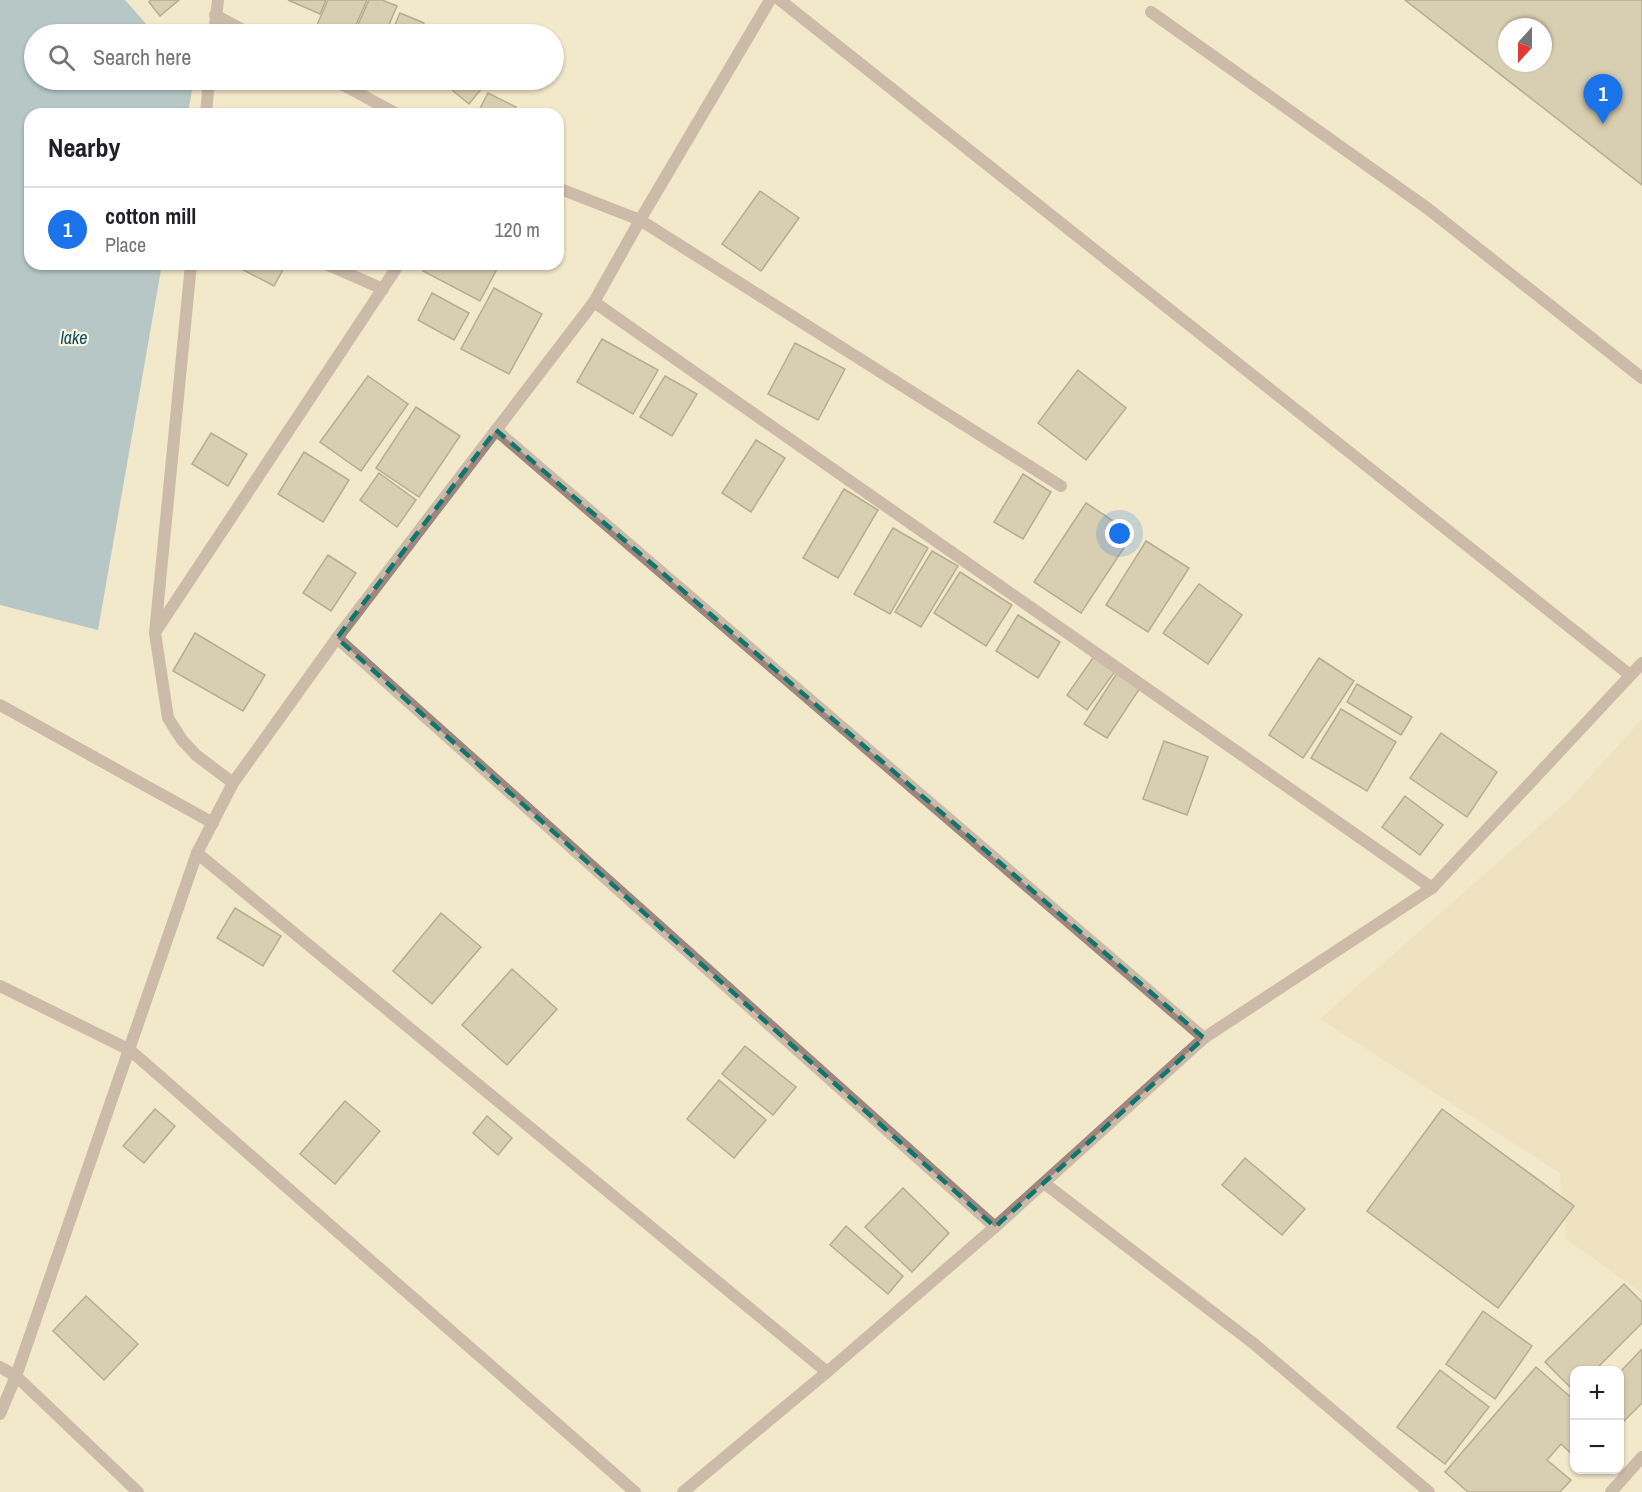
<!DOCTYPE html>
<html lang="en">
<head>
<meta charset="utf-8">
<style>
	body { margin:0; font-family:"Archivo Narrow",sans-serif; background:#f2f2f2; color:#202124 }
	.controls { position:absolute; right:18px; bottom:18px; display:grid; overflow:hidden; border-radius:12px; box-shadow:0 2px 4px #0004 }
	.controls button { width:54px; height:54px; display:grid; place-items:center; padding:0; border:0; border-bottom:2px solid #e0e0e0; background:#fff; color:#202124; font:30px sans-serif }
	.compass { position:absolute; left:1498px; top:18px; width:54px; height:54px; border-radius:50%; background:#fff; box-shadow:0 2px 4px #0004; rotate:201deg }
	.you { position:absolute; left:1120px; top:534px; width:21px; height:21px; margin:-15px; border:4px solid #fff; border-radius:50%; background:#1a73e8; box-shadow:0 0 0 9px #1a73e833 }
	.badge { display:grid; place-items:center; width:39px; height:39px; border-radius:50%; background:#1a73e8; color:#fff; font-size:20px; font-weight:700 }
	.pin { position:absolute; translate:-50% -50px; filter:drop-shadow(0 2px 3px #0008) }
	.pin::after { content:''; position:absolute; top:32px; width:21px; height:18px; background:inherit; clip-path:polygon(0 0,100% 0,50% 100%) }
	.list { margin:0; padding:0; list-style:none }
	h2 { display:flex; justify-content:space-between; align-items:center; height:78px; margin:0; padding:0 24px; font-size:26px }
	h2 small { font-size:20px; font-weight:400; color:#757577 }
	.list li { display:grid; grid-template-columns:39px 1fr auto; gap:18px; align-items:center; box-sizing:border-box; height:84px; padding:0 24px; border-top:2px solid #e0e0e0 }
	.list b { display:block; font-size:22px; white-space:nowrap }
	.list p { margin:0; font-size:20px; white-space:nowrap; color:#757577 }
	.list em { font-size:20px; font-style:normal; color:#757577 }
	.icon { flex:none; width:33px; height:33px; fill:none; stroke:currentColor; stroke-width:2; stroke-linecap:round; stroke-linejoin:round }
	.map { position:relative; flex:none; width:1642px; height:1492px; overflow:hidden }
	.search { position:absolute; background:#fff; box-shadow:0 2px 4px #0004; left:24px; top:24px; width:540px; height:66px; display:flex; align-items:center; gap:15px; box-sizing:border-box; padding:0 21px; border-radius:33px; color:#757577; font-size:22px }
	.panel { position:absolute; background:#fff; box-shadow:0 2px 4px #0004; left:24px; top:108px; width:540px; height:162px; border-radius:18px }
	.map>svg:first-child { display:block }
</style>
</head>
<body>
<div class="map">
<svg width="1642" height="1492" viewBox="0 0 1642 1492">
	<rect width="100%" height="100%" fill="#f2e8ca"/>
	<path fill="#e8dcb6" d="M1642,719V1293L1566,1239L1560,1173L1320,1019L1570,799Z"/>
	<path fill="#6ea1c0" d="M0,0H125L155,34H34V80H188L192,90L188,114H30V264H162L98,630L0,605Z"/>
	<g fill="#b9af93" stroke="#6e654b" stroke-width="1.5" fill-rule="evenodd">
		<path d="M151,0H179L160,16L149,2Z"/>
		<path d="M288,0H326L320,14Z"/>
		<path d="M328,0H367L352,34H313Z"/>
		<path d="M369,0H382L397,6L385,34H354Z"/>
		<path d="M1405,0H1642V185ZM1507,27H1543V63H1507Z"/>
		<path d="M400,13L424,23L419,34H391Z"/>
		<path d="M463,80H483L487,82L469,104L453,91Z"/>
		<path d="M488,93L516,107L512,114H477Z"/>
		<path d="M760,191L799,218L761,271L722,244Z"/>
		<path d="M232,264H286L274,286Z"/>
		<path d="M427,264H493L498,267L480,301L423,271Z"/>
		<path d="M494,288L542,314L509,374L461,349Z"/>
		<path d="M432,293L469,313L454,340L418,320Z"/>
		<path d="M602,339L658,370L633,414L577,382Z"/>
		<path d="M795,343L845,369L818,420L768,394Z"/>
		<path d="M1078,370L1126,408L1086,460L1038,423Z"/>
		<path d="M368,376L408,404L361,471L320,442Z"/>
		<path d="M665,376L697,394L672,436L640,417Z"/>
		<path d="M416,407L460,436L419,497L376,468Z"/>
		<path d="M211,433L247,454L228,486L192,464Z"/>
		<path d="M756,440L785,458L751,512L722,493Z"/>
		<path d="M304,452L349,480L323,522L278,494Z"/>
		<path d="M379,473L416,500L397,527L360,500Z"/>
		<path d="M1023,474L1051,492L1023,539L994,522Z"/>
		<path d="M844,489L878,510L838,578L803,558Z"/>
		<path d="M1086,503L1133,534L1081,613L1034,582Z"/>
		<path d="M893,528L928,548L890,614L854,594Z"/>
		<path d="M1146,541L1189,568L1148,632L1106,605Z"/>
		<path d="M932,551L958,566L921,627L895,612Z"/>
		<path d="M328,555L356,573L331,611L303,593Z"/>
		<path d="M960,572L1012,605L986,646L934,613Z"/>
		<path d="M1199,584L1242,615L1208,664L1163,633Z"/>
		<path d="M1018,615L1060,642L1038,678L996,651Z"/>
		<path d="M195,633L265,675L243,711L173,671Z"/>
		<path d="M1095,655L1116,670L1087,710L1067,695Z"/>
		<path d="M1319,658L1354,681L1303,758L1269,735Z"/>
		<path d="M1117,673L1140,688L1107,738L1084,724Z"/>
		<path d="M1357,684L1412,717L1401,735L1347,702Z"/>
		<path d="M1341,709L1396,742L1367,791L1311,758Z"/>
		<path d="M1441,733L1497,772L1467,817L1410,778Z"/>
		<path d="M1164,741L1208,757L1187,815L1143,799Z"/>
		<path d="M1405,796L1443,825L1420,855L1382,827Z"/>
		<path d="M235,908L281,936L263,966L217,938Z"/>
		<path d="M441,913L481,947L432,1004L393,971Z"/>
		<path d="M512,969L557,1009L507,1065L462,1025Z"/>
		<path d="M745,1046L796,1087L773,1115L722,1074Z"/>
		<path d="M719,1080L766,1120L734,1158L687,1119Z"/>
		<path d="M345,1101L380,1131L335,1184L300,1154Z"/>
		<path d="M155,1109L175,1126L144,1163L123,1146Z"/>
		<path d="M1442,1109L1574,1206L1498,1308L1367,1211Z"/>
		<path d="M487,1116L512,1138L498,1155L473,1133Z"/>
		<path d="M1245,1158L1305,1209L1282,1235L1222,1185Z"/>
		<path d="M903,1188L949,1233L912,1272L865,1227Z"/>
		<path d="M846,1226L903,1276L888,1294L830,1245Z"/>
		<path d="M1624,1284L1642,1302V1323L1595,1370H1574V1391L1545,1362Z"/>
		<path d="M86,1296L138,1344L104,1380L53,1331Z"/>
		<path d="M1483,1311L1532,1346L1495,1399L1446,1364Z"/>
		<path d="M1642,1349V1403L1620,1425V1372Z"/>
		<path d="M1536,1367L1574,1400V1456L1561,1444L1547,1460L1571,1480L1560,1492H1468L1445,1472Z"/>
		<path d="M1440,1370L1489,1407L1445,1464L1397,1427Z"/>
	</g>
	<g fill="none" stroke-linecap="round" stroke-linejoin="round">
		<g stroke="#9e867e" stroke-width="12">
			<path d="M780,0L1630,675"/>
			<path d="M1151,12L1427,208L1642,378"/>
			<path d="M215,15L251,34"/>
			<path d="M214,34L218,0"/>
			<path d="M334,80L397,114"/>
			<path d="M206,114L209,80"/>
			<path d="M558,188L640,220L1061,486"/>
			<path d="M191,264L155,633L168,718L182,740L196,755L233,783"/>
			<path d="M326,264L383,289"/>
			<path d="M594,302L1432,888"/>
			<path d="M496,430L1204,1038"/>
			<path d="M156,631L399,264"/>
			<path d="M337,638L995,1227"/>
			<path d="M0,705L213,823"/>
			<path d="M197,853L827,1372"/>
			<path d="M0,986L130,1050L635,1492"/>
			<path d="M1044,1183L1253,1343L1429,1492"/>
			<path d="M0,1367L16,1376L138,1492"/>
			<path d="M0,1414L16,1376L197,853L233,783L337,638L594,302L640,220L770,0"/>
			<path d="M683,1492L827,1372L995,1227L1204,1038L1432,888L1642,663"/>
			<path d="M1611,1492L1642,1457"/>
		</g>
	</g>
	<path d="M0 0H1642V1492H0ZM496,430L1204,1038L995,1227L337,638Z" fill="#f2e8ca" fill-opacity=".55" fill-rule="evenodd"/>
	<path fill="none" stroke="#0f766e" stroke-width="4.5" stroke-dasharray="12 8" stroke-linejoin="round" d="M496,430L1204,1038L995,1227L337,638Z"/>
	<g text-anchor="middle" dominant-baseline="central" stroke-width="4.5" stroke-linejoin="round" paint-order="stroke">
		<g font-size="18" font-style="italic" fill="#0d4f6f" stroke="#fdf6dd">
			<text x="74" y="337">lake</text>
		</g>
	</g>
</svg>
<div class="controls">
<button>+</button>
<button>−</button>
</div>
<svg class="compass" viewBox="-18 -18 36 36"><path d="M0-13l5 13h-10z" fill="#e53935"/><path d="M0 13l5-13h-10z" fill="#757577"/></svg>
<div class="you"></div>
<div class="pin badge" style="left:1603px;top:124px">1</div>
<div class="search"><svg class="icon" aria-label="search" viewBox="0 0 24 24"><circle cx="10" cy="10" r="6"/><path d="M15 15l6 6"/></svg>Search here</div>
<section class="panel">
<h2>Nearby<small></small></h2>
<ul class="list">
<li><span class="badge">1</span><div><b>cotton mill</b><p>Place</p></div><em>120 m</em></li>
</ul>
</section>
</div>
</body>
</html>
